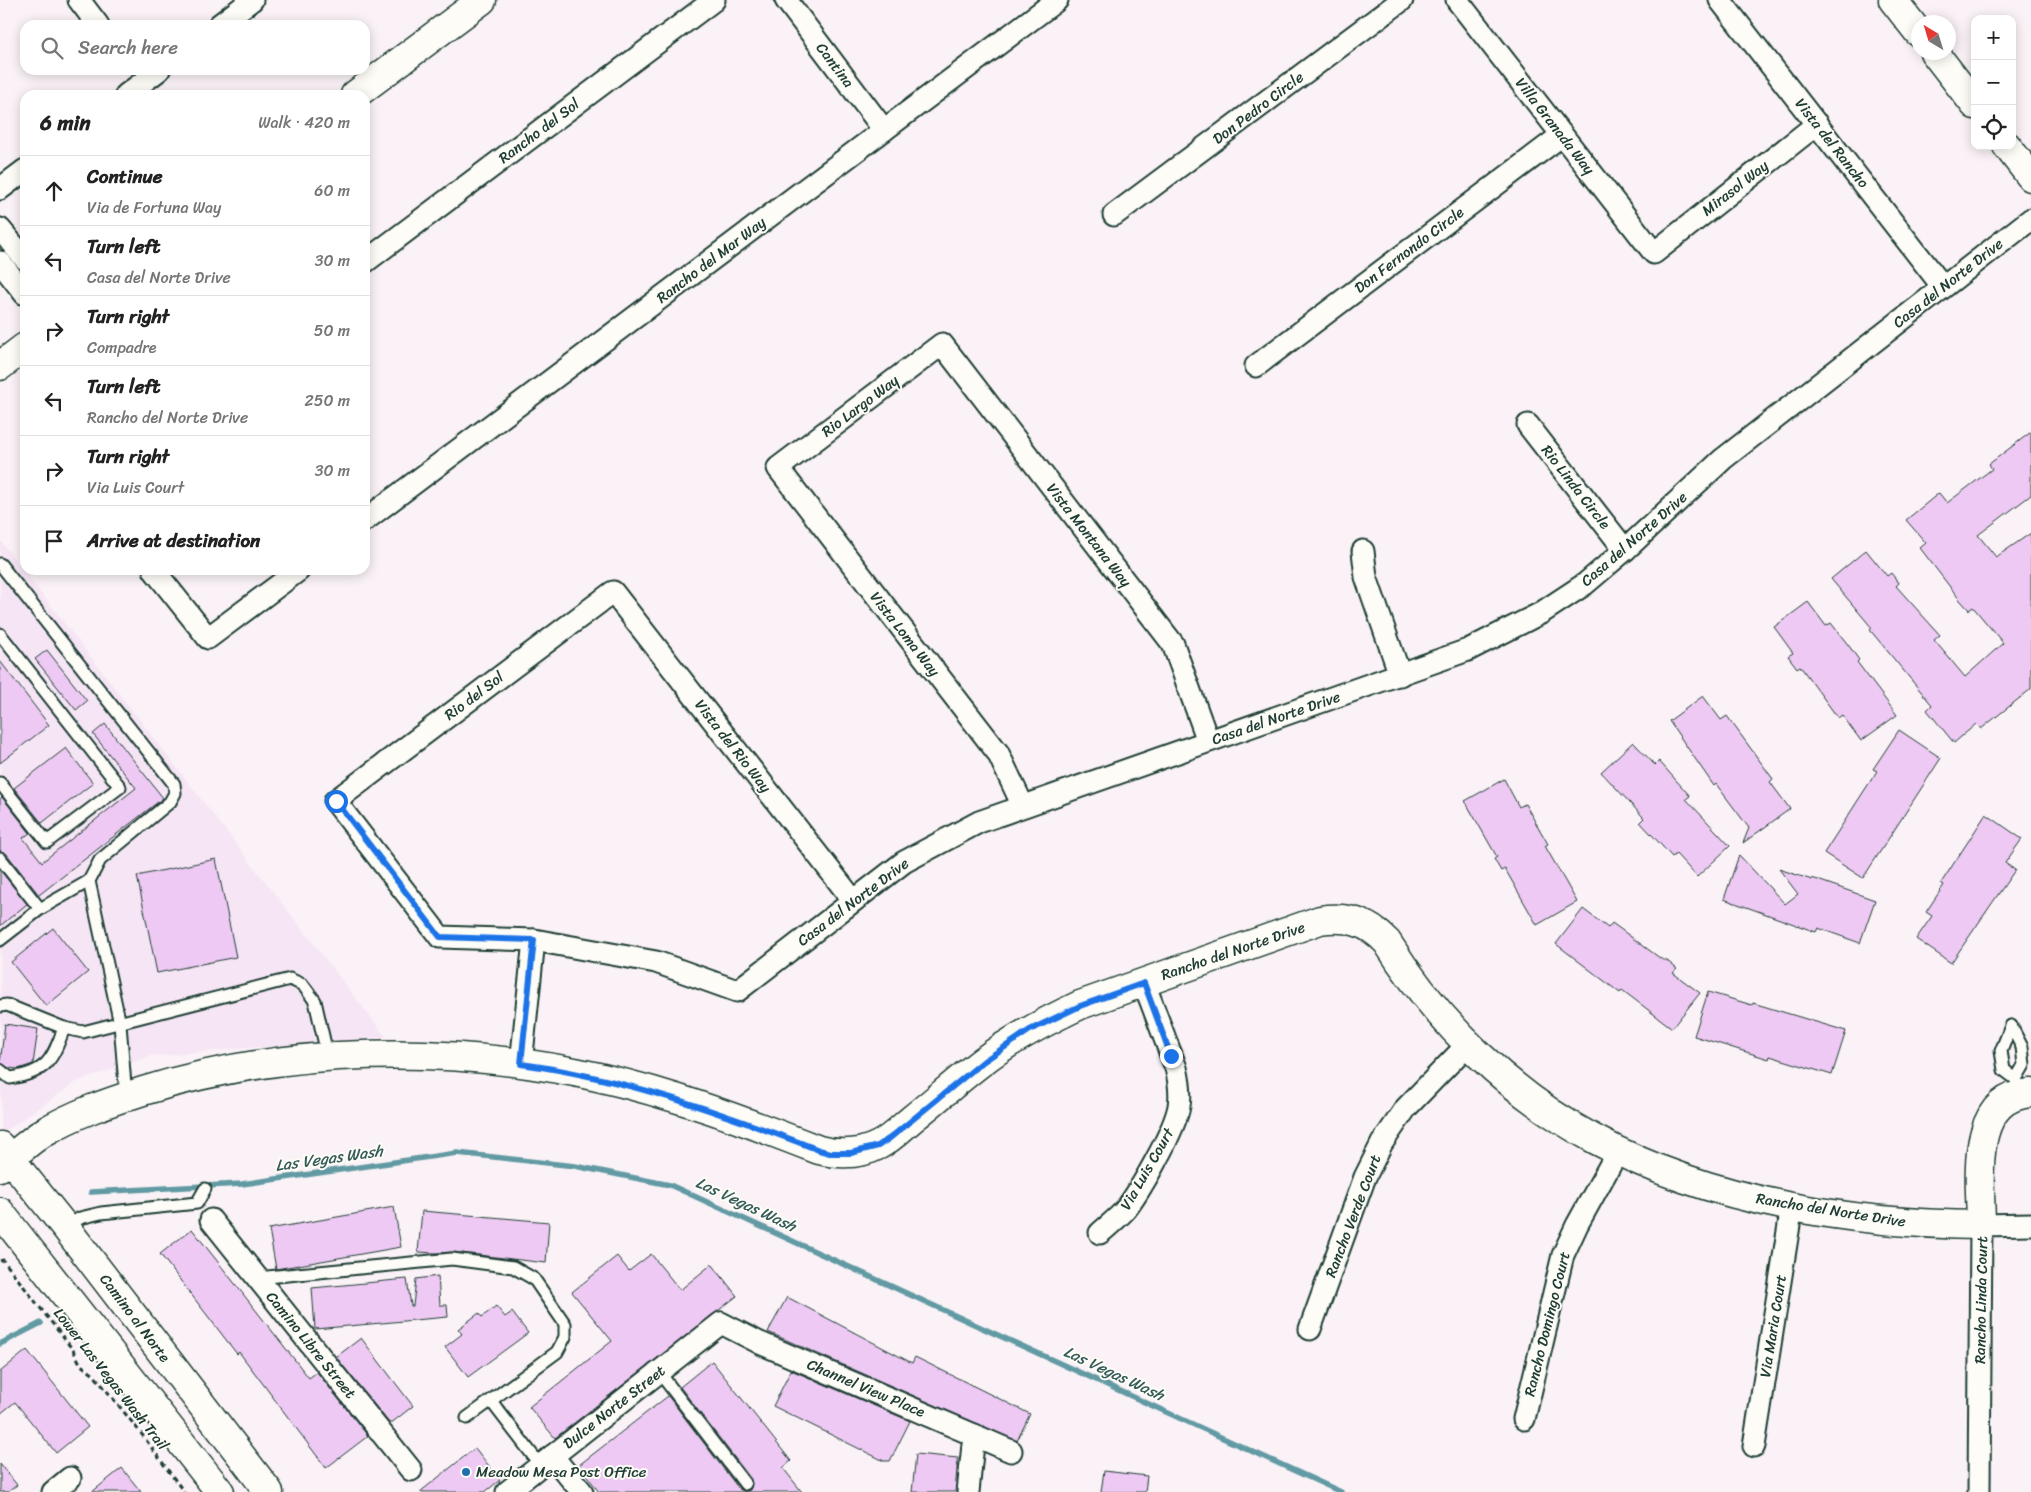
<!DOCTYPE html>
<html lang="en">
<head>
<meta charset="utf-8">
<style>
	body { margin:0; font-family:Sriracha,sans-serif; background:#f6f6f6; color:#222 }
	.controls { position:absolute; right:15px; top:15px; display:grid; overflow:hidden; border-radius:10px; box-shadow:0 2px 12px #0003 }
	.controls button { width:45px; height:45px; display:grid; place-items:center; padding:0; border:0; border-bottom:1px solid #e0e0e0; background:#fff; color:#222; font:25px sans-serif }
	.compass { position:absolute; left:1911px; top:15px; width:45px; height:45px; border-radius:50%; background:#fff; box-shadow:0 2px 12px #0003; rotate:322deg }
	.stop { position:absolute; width:15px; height:15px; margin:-11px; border:4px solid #1a73e8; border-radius:50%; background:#fff }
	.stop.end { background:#1a73e8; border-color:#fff; box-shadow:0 1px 5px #0008 }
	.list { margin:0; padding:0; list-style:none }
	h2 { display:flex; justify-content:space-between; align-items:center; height:65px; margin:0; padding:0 20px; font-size:21px }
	h2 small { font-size:16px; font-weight:400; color:#767676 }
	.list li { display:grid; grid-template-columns:32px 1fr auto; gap:15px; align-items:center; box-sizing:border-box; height:70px; padding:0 20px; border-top:1px solid #e0e0e0 }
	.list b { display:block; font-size:19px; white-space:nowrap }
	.list p { margin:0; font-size:16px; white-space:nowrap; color:#767676 }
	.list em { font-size:16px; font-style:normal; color:#767676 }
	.icon { flex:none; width:28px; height:28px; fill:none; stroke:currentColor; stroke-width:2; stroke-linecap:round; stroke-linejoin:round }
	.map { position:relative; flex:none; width:2031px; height:1492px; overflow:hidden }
	.search { position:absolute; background:#fff; box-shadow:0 2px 12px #0003; left:20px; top:20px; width:350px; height:55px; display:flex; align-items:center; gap:12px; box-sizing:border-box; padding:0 18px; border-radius:15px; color:#767676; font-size:19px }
	.panel { position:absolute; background:#fff; box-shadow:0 2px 12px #0003; left:20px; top:90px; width:350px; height:485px; border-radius:15px }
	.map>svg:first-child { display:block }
</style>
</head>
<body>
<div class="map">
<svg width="2031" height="1492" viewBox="0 0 2031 1492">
	<rect width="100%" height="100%" fill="#faf2f6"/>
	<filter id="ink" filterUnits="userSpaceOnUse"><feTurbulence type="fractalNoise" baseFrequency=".02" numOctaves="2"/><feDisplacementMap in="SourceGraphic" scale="10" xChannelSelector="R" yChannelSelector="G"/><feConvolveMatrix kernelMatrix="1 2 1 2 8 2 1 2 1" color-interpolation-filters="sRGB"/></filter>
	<g filter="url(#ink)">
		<path fill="#f6e6f5" d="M0,540L386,1037L151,1056L78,1081L1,1134Z"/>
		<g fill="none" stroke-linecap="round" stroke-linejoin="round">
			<g stroke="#629aa4" stroke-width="5.5">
				<path d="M91,1192L242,1184L457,1153L575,1166L670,1185L1341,1492"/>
				<path d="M0,1344L41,1323"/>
			</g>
		</g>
		<g fill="#edc9f3" stroke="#1f3d34">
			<path d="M2031,432V495L1978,535L1996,557L2031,533V689L1981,729L1976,724L1954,743L1927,710L1932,705L1870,630L1872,628L1831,579L1866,550L1887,576L1891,573L1899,583L1896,586L1940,635L1934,640L1965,677L2003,643L1973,607L1969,610L1960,600L1920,548L1926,543L1906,520L1939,493L1947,503L1992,469L1989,464Z"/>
			<path d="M1808,602L1826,626L1831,623L1849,646L1859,660L1857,662L1897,715L1861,741L1842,715L1838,718L1800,666L1797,668L1788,656L1793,653L1774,627Z"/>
			<path d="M47,650L87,701L76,710L35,659Z"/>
			<path d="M0,661L49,725L0,763Z"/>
			<path d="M1703,696L1721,720L1727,716L1773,779L1770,782L1790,809L1743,843L1749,828L1716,784L1714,786L1669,721Z"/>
			<path d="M105,724L163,798L39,895L6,853L0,851V799L2,797L30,833L23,838L42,862L136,788L93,734Z"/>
			<path d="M1899,730L1941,758L1863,878L1824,853L1877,771L1873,769Z"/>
			<path d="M1633,742L1655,765L1659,761L1690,796L1686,799L1730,846L1697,877L1676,854L1672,857L1663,847L1640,822L1644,818L1601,772Z"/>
			<path d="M66,748L93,783L42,823L14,788Z"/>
			<path d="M1504,779L1519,807L1525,804L1548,844L1545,846L1577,902L1537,925L1505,869L1501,871L1494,859L1497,857L1465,801Z"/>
			<path d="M1986,814L2022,839L2005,863L2015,870L1951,963L1916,939L1932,916L1926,912L1944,885L1941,883Z"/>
			<path d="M1739,855L1785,904L1798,894L1779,869L1812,880V878L1875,900L1860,943L1818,928L1816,932L1724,899Z"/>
			<path d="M216,859L236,957L157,973L137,876Z"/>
			<path d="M0,870L27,904L0,926Z"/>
			<path d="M1583,909L1608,928L1612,923L1664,961L1665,959L1677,969L1673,973L1700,993L1672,1028L1622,990L1620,993L1556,944Z"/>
			<path d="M53,928L88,972L46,1006L11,962Z"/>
			<path d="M1708,992L1752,1005L1753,1003L1846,1031L1832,1075L1770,1056L1769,1059L1694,1036Z"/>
			<path d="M5,1024L38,1029L33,1064L18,1069L9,1068L0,1063Z"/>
			<path d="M394,1207L401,1247L276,1269L269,1229Z"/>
			<path d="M422,1211L549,1222L546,1263L453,1252L435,1253L418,1252Z"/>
			<path d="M192,1229L309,1378L317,1372L368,1436L326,1468L239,1352L237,1354L160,1254Z"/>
			<path d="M651,1254L680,1290L712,1264L737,1296L555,1438L529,1407L612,1341L572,1292L617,1256L629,1271Z"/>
			<path d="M438,1276L440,1305H447L448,1317L315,1329L312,1288L407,1279L411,1306H413L416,1279Z"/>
			<path d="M787,1297L912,1363L915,1357L1030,1414L1017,1441L768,1332Z"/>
			<path d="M496,1306L505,1317L512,1312L528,1333L468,1377L445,1347L462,1334L458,1329L479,1313L482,1317Z"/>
			<path d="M361,1338L413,1406L390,1424L336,1357Z"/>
			<path d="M27,1350L88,1427L56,1453L15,1402L0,1414V1372Z"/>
			<path d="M712,1361L791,1461L783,1468L802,1492H599L579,1465L668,1396L739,1489L745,1491L750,1490L752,1484L751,1479L680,1387Z"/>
			<path d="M791,1370L910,1421L890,1461H884L773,1406Z"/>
			<path d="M475,1448L500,1480L485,1492H420Z"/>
			<path d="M916,1454L958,1458L955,1492H912Z"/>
			<path d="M0,1464L17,1485L8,1492H0Z"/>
			<path d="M122,1468L141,1492H92Z"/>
			<path d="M1104,1471L1147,1476L1145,1492H1101Z"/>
		</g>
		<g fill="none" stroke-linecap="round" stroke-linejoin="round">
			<defs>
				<g id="lane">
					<path d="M0,564L174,784L175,793L170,802L100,860L89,881L120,1024L126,1097"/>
					<path d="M0,634L120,787L47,842L0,783"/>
					<path d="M0,858L40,909"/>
					<path d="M0,940L40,909L89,881"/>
					<path d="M0,1006L7,1005L64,1028L83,1032L290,979L303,985L315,1001L328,1058"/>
					<path d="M2011,1026L2022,1047L2024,1065L2016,1079L2018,1096"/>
					<path d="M2011,1026L2001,1051L2004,1070L2016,1079"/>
					<path d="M0,1070L10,1078C46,1073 52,1061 64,1028"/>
					<path d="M66,1228L80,1218L101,1213L197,1203L205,1189"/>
					<path d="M257,1278L452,1259L513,1267L534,1279L565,1324V1337L557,1352L467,1418"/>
					<path d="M659,1372L745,1484"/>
					<path d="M491,1401L541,1466"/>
				</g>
				<g id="street">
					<path d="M79,0L98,25"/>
					<path d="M786,0L884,130"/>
					<path d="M1457,0L1654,253L1817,124"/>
					<path d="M1720,0L1943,287"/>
					<path d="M219,25L252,0"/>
					<path d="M126,95L159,70"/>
					<path d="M0,189L25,170"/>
					<path d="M1114,215L1402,0"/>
					<path d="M0,229L25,259"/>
					<path d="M0,262L25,294"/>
					<path d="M365,262L714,0"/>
					<path d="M1256,366L1562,135"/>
					<path d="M1528,425L1625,550"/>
					<path d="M365,520L1057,0"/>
					<path d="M1363,551L1366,577L1400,675"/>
					<path d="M154,570L208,638L299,570"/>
					<path d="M1023,806L998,753L778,468L942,344L1173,644L1208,741"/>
					<path d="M853,900L613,592L335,801L440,937L534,940L656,962L737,991L904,862L979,822L1468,650L1541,613L1585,584L1625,550L1723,459L2031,219"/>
					<path d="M521,1064L534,940"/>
					<path d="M211,1220L411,1470"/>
					<path d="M1100,1233C1109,1225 1118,1218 1126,1209C1141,1189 1175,1130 1179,1106C1181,1093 1179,1080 1176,1068L1144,983"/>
					<path d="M1310,1329L1365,1177L1382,1143L1406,1108L1468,1044"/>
					<path d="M1524,1419L1563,1255L1577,1225L1618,1151"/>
					<path d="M1754,1446L1792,1206"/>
					<path d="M552,1456L582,1492"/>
					<path d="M53,1492L70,1478"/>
					<path d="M507,1492L721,1323L760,1343L1011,1451"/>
					<path d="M968,1492L974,1435"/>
					<path d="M1979,1492L1981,1225L2031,1224"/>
				</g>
				<g id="secondary">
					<path d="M1893,0L1918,32"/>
					<path d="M1934,52L1975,105"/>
					<path d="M355,95L482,0"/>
					<path d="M2007,146L2031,177"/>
					<path d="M0,366L25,347"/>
					<path d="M0,1146L66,1228L269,1492"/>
					<path d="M0,1167C15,1155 28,1142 44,1132C74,1114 109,1102 143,1091C288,1046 450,1044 598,1077C674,1094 747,1122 819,1150C839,1155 860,1155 879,1145C891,1139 901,1128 912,1119C936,1100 959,1079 983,1061C1013,1038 1046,1021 1080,1005L1320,920C1348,916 1368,922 1387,942C1439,1024 1510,1094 1596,1140C1711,1202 1853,1224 1981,1225C1981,1182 1967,1098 2031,1093"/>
					<path d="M0,1212L220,1492"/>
				</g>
			</defs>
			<use href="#lane" stroke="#1f3d34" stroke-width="15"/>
			<use href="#street" stroke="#1f3d34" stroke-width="25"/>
			<use href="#secondary" stroke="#1f3d34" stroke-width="31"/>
			<path stroke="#1f3d34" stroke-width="3" stroke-dasharray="5 4" stroke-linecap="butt" d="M0,1261L3,1260L73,1350L81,1365L94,1375L140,1432L184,1492"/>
			<use href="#lane" stroke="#fdfcf7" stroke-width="11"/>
			<use href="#street" stroke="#fdfcf7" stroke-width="21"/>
			<use href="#secondary" stroke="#fdfcf7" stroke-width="28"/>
		</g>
	</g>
	<g fill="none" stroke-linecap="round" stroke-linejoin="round" filter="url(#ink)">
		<path stroke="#1a73e8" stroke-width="6" d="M336,801L440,937L534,940L521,1064C625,1078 722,1113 819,1150L830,1153H851L878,1146L890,1138L984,1061L1030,1030L1080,1006L1144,983L1171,1056"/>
	</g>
	<circle fill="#1f6fb2" stroke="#fdfcf7" stroke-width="2" cx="466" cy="1472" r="5"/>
	<g text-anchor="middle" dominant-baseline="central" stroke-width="4" stroke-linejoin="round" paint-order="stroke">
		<g font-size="15" fill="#1f3d34" stroke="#fdfcf7">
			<text transform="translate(835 65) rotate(53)">Cantina</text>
			<text transform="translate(1258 108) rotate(-37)">Don Pedro Circle</text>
			<text transform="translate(1555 126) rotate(52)">Villa Granada Way</text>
			<text transform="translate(539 131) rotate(-37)">Rancho del Sol</text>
			<text transform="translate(1832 143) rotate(52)">Vista del Rancho</text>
			<text transform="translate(1735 188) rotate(-38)">Mirasol Way</text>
			<text transform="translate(1409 250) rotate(-37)">Don Fernondo Circle</text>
			<text transform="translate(711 260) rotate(-37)">Rancho del Mar Way</text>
			<text transform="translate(1948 283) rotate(-38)">Casa del Norte Drive</text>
			<text transform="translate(860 406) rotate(-37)">Rio Largo Way</text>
			<text transform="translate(1576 487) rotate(52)">Rio Linda Circle</text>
			<text transform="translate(1089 535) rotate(52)">Vista Montana Way</text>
			<text transform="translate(1634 539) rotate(-41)">Casa del Norte Drive</text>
			<text transform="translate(905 634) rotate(52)">Vista Loma Way</text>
			<text transform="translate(474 696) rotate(-37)">Rio del Sol</text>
			<text transform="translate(1276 718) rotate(-19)">Casa del Norte Drive</text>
			<text transform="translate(733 746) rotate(52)">Vista del Rio Way</text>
			<text transform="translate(853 902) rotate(-37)">Casa del Norte Drive</text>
			<text transform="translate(1233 951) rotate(-19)">Rancho del Norte Drive</text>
			<text transform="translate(1147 1169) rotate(-60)">Via Luis Court</text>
			<text transform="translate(1831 1210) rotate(9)">Rancho del Norte Drive</text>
			<text transform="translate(1353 1216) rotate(-69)">Rancho Verde Court</text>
			<text transform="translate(1981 1300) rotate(-89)">Rancho Linda Court</text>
			<text transform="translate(135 1318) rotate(53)">Camino al Norte</text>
			<text transform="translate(1547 1324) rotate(-76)">Rancho Domingo Court</text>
			<text transform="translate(1773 1326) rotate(-81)">Via Maria Court</text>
			<text transform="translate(311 1345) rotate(51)">Camino Libre Street</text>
			<text transform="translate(111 1379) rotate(52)">Lower Las Vegas Wash Trail</text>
			<text transform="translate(866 1388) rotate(23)">Channel View Place</text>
			<text transform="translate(614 1407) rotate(-38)">Dulce Norte Street</text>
		</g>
		<g font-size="15" fill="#1f3d34" stroke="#fdfcf7" text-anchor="start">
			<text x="476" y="1472">Meadow Mesa Post Office</text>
		</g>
		<g font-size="16" font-style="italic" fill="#355c59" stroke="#fdfcf7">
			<text transform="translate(329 1158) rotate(-8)">Las Vegas Wash</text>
			<text transform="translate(746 1204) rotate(25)">Las Vegas Wash</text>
			<text transform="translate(1114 1373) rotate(25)">Las Vegas Wash</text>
		</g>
	</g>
</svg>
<div class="controls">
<button>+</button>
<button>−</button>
<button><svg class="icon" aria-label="locate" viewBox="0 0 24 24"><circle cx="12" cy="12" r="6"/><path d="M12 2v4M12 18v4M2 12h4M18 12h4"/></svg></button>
</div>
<svg class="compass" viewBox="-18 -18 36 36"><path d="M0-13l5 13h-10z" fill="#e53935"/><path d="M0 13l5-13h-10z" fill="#767676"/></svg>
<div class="stop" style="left:336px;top:801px"></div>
<div class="stop end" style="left:1171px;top:1056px"></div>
<div class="search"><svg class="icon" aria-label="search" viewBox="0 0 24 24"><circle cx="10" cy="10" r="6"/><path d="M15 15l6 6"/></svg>Search here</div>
<section class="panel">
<h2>6 min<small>Walk · 420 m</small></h2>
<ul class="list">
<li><svg class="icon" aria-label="ahead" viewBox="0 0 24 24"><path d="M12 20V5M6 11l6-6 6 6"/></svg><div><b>Continue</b><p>Via de Fortuna Way</p></div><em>60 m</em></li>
<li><svg class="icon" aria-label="left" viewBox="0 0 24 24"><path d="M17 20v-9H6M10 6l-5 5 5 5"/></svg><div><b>Turn left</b><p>Casa del Norte Drive</p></div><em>30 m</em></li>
<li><svg class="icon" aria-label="right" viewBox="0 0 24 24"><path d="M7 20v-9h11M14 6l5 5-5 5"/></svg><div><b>Turn right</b><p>Compadre</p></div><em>50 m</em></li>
<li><svg class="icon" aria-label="left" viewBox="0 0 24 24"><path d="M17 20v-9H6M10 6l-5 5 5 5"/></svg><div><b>Turn left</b><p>Rancho del Norte Drive</p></div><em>250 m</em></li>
<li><svg class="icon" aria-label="right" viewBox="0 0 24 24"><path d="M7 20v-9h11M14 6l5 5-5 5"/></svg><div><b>Turn right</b><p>Via Luis Court</p></div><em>30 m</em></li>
<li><svg class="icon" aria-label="arrive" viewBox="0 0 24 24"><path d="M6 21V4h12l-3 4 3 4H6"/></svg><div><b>Arrive at destination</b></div></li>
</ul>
</section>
</div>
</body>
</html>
